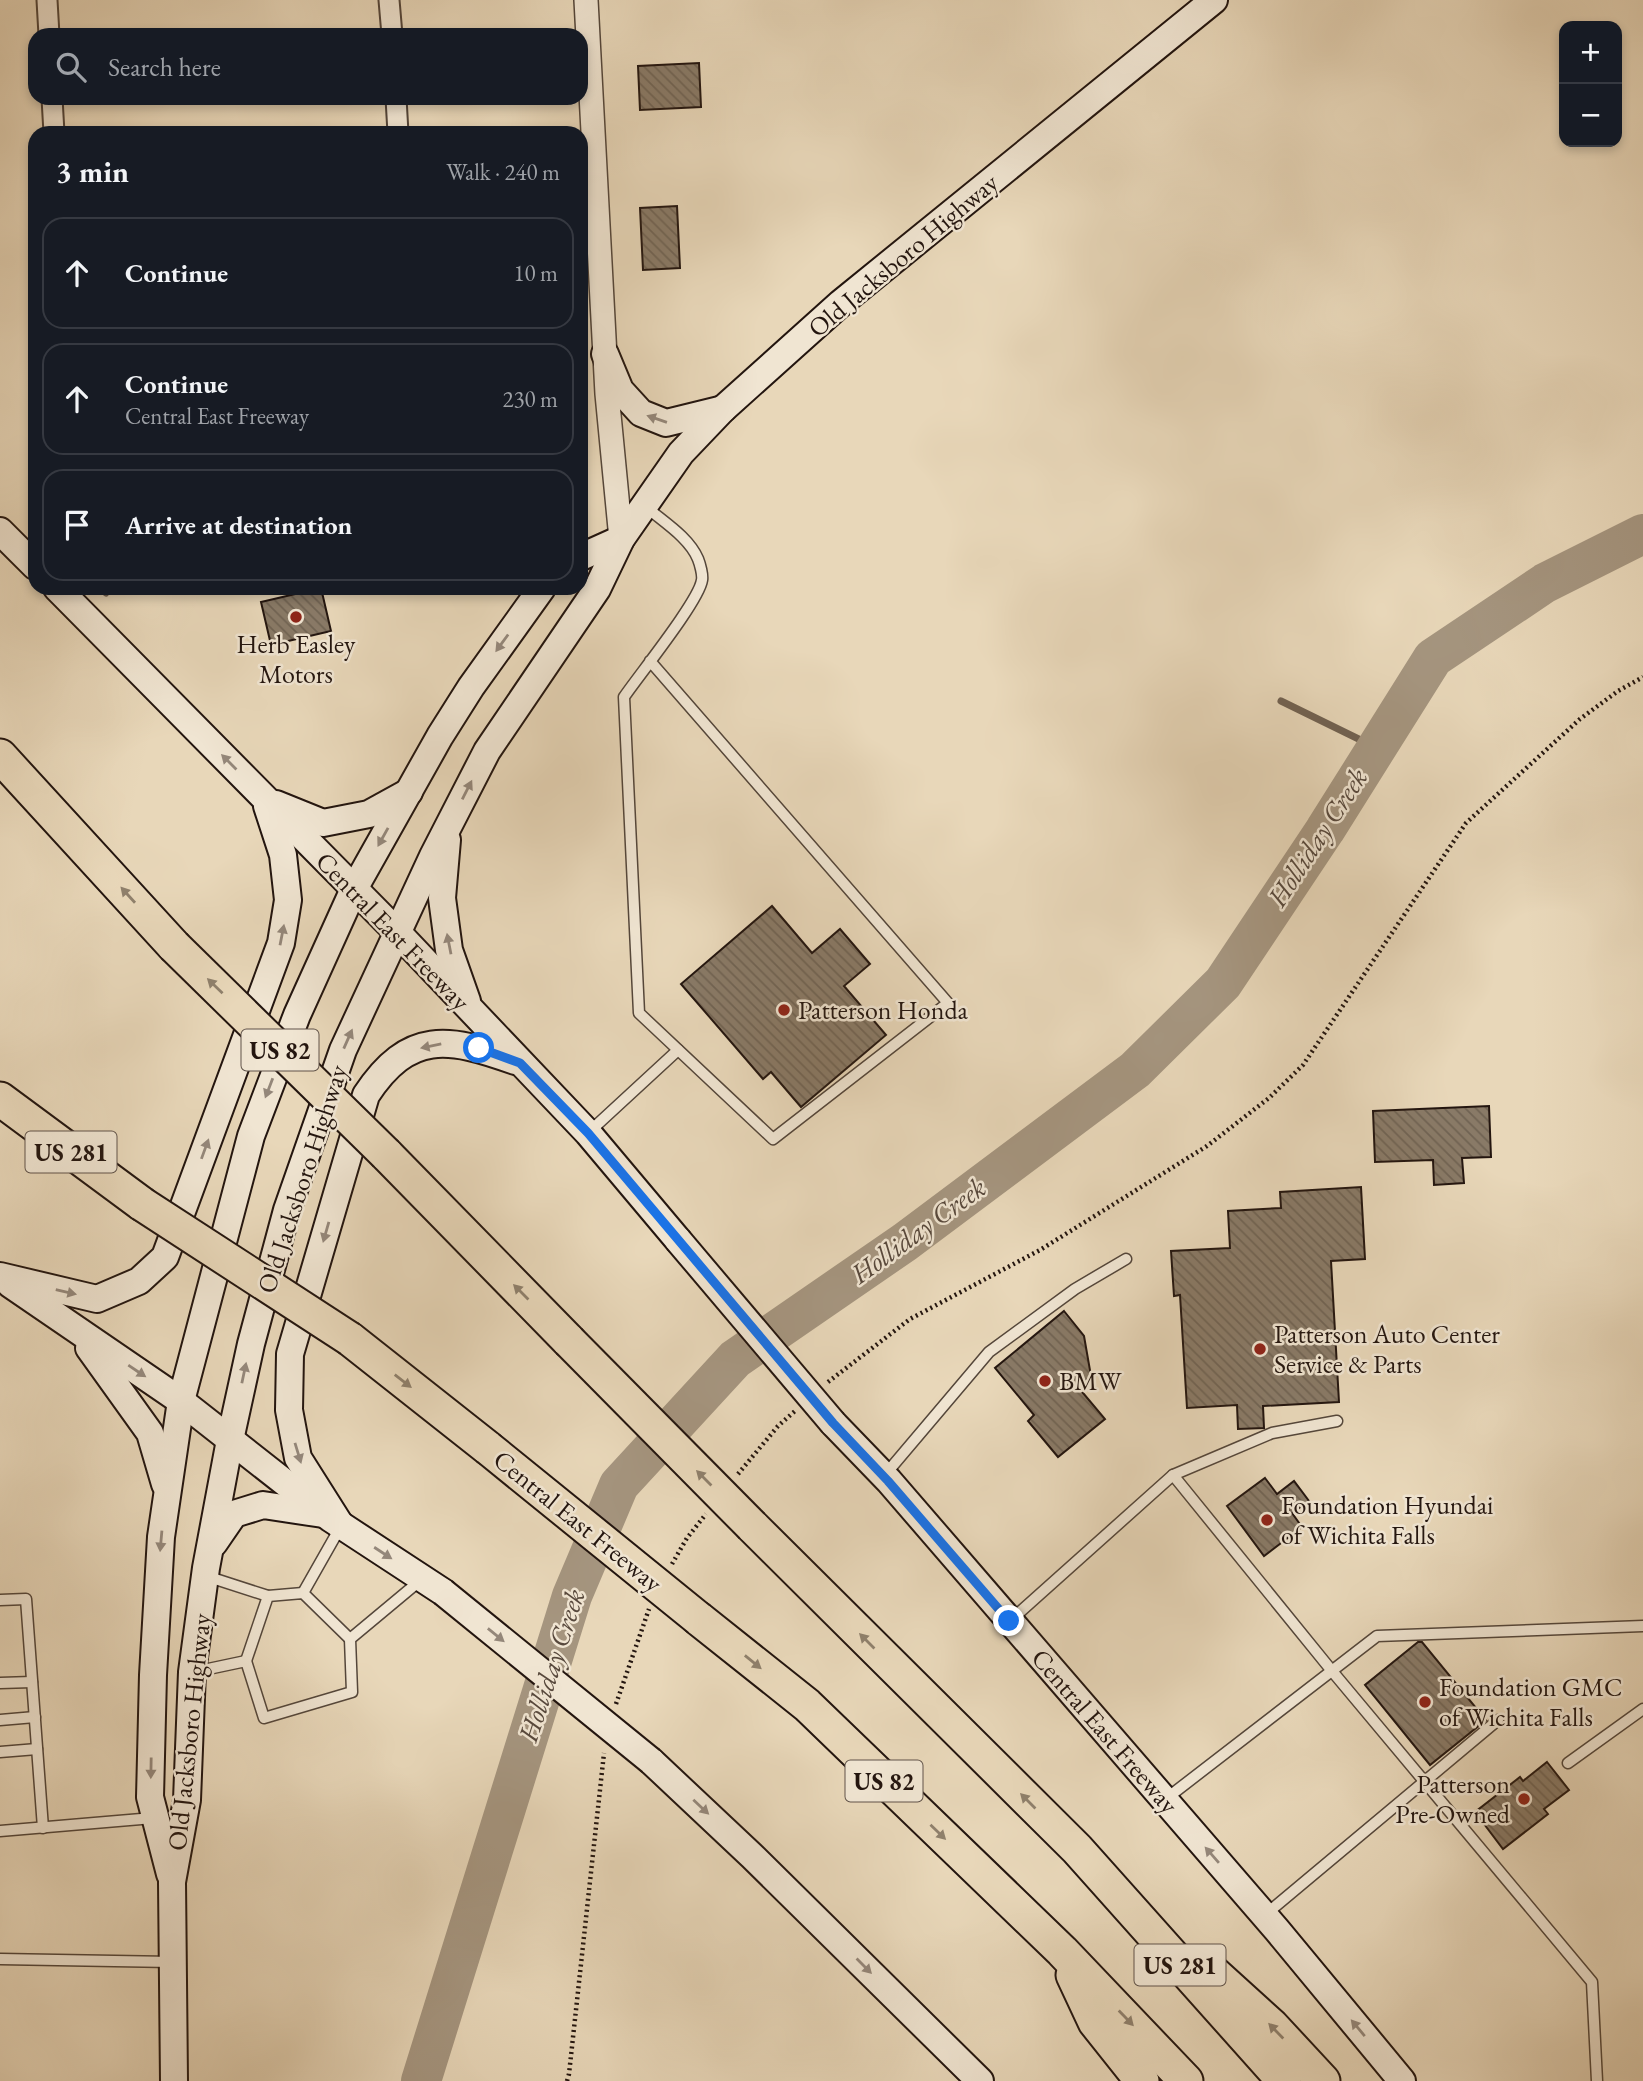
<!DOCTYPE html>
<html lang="en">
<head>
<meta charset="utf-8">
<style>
	body { margin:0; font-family:"EB Garamond",serif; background:#20242c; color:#f1f3f6 }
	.controls { position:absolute; right:21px; top:21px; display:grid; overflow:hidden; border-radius:14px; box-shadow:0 4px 10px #0003 }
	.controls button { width:63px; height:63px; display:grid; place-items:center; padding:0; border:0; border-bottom:2px solid #363941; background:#171b24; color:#f1f3f6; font:35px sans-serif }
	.stop { position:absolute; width:21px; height:21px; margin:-16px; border:5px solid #1a73e8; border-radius:50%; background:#fff }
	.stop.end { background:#1a73e8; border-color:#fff; box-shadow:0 2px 7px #0008 }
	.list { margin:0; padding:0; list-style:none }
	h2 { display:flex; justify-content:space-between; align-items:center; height:91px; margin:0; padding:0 28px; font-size:30px }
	h2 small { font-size:23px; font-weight:400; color:#9ea1a6 }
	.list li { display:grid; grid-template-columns:46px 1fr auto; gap:21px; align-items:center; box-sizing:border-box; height:112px; margin:0 14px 14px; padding:0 14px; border:2px solid #363941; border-radius:21px }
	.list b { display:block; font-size:26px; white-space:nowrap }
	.list p { margin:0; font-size:23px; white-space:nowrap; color:#9ea1a6 }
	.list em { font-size:23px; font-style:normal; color:#9ea1a6 }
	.icon { flex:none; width:38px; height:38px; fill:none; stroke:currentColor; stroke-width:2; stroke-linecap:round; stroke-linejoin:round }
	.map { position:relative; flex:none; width:1643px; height:2081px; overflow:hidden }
	.search { position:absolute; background:#171b24; box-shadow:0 4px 10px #0003; left:28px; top:28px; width:560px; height:77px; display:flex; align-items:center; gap:18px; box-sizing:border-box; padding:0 24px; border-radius:21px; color:#9ea1a6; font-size:26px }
	.panel { position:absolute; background:#171b24; box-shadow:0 4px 10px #0003; left:28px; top:126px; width:560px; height:469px; border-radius:21px }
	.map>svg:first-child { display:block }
</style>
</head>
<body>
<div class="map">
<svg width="1643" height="2081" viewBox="0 0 1643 2081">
	<defs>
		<pattern id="building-back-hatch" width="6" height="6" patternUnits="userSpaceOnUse" patternTransform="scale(1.75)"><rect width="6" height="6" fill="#897a67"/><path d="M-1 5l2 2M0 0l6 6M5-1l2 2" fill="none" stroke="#706353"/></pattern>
	</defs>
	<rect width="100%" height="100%" fill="#e8d7b9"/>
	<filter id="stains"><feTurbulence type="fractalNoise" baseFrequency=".00286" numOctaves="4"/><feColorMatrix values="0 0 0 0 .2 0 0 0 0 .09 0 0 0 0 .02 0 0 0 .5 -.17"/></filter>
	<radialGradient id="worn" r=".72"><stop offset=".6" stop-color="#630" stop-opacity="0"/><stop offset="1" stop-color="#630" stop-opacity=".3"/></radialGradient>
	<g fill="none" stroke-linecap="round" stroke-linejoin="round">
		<g stroke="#716252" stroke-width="7">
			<path d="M106,593L109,588"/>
			<path d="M1281,701L1377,748"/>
		</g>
		<path stroke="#a5957f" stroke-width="40" d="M421,2081L572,1596L619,1485L735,1359L905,1242L1135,1070L1223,983L1325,830L1433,658L1545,583L1643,534"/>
	</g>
	<g fill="url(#building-back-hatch)" stroke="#23150f" stroke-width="2">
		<path d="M699,63L701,107L640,110L638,66Z"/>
		<path d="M677,206L680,268L643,270L640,208Z"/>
		<path d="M321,588L331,631L271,645L261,602Z"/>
		<path d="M772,906L812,953L840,929L870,964L844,986L886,1035L801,1107L771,1072L763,1079L681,984Z"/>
		<path d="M1489,1106L1491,1157L1462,1158L1464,1183L1434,1185L1433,1160L1375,1162L1373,1111Z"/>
		<path d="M1361,1187L1365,1259L1331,1261L1339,1402L1263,1406L1264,1428L1238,1429L1237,1405L1187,1408L1180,1295L1174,1296L1171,1251L1230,1248L1228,1211L1281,1208L1280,1192Z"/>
		<path d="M1064,1311L1084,1336L1091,1376L1078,1387L1105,1419L1058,1457L1028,1421L1034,1415L995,1368Z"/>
		<path d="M1265,1478L1277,1494L1294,1481L1309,1501L1292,1513L1302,1527L1264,1556L1227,1506Z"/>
		<path d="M1418,1642H1422L1486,1720L1430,1765L1365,1685Z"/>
		<path d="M1547,1762L1569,1790L1544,1809L1548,1814L1503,1849L1475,1812L1520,1777L1523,1781Z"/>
	</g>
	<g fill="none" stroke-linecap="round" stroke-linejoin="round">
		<defs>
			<g id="service">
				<path d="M645,506C662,521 689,537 698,559C700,564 703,575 702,580C699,601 639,675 624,697L639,1013L773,1139L948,1003L650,661"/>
				<path d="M588,1133L678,1050"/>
				<path d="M1173,1475L1332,1671L1592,1982L1597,2081"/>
				<path d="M884,1476L989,1352L1075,1289L1126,1259"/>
				<path d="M206,1576L268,1596"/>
				<path d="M303,1593L341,1526"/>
				<path d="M0,1600L26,1599L43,1828"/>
				<path d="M1011,1620L1173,1475L1272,1433L1337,1421"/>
				<path d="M246,1661L268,1596L303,1593L350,1639"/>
				<path d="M194,1672L246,1661L264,1718L352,1692L350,1639L422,1579"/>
				<path d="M0,1683L32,1682"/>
				<path d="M0,1720L35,1717"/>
				<path d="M0,1752L37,1749"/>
				<path d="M1568,1763L1643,1709"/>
				<path d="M1167,1798L1377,1636L1643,1626"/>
				<path d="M0,1831L153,1818"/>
				<path d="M1265,1915L1498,1720"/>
				<path d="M0,1959L172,1962"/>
			</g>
			<g id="minor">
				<path d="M47,0L49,35"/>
				<path d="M389,0L392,35"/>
				<path d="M52,98L54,133"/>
				<path d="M396,98L398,133"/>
			</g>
			<path id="tertiary" d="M586,0L607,394L621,539"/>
			<g id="secondary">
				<path d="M605,354L620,390L641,413L666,423L723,409"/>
				<path d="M0,531L35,566"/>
				<path d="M581,557L621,539"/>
				<path d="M57,588L397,932L588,1133L678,1240"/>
				<path d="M276,804L323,823L369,814L409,792"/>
				<path d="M447,840L442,898L449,950L467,1001"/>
				<path d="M0,1276L97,1299L139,1281L165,1257L281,943L288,900L283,855L267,806"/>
				<path d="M10,1284L181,1401L330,1518L443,1592"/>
				<path d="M89,1348L150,1433L165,1484"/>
				<path d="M833,1423L889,1481L1277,1930L1402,2081"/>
				<path d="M341,1526L298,1458L289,1410L290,1354L366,1095C409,1030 448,1037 515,1061"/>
				<path d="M214,1543L234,1514L263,1505L323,1514"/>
				<path d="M651,1761L752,1856L980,2081"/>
				<path d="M170,1874L150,1797L153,1675L161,1537L181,1401L251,1136L297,1015L354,889L440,736L471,687L542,588"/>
				<path d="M174,2081L172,1882L187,1800L192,1672L206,1568L230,1440L251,1344L287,1210L343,1050L433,856L487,751L597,589L621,539L681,453L723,409L841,303L1214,0"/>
			</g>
			<g id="motorway">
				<path d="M0,756L174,946"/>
				<path d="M0,1099L142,1204"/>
				<path d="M386,1154L569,1341"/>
				<path d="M350,1339L488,1448"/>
				<path d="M752,1526L1077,1849L1284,2081"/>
				<path d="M699,1619L807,1705L1062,1951L1186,2081"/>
				<path d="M1208,1968L1272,2026L1323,2081"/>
				<path d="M1073,1975L1095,2022L1142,2081"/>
			</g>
		</defs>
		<use href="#service" stroke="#54463a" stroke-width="13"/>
		<use href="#minor" stroke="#54463a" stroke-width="23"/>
		<use href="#tertiary" stroke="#54463a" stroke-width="26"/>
		<use href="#secondary" stroke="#23150f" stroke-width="30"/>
		<use href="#motorway" stroke="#23150f" stroke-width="37"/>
		<g stroke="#23150f" stroke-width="4.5" stroke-dasharray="2 3.5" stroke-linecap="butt">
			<path d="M828,1382L910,1319L1040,1250L1207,1146L1269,1098L1303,1065L1466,823L1580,719L1618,691L1643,677"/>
			<path d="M738,1474L778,1426L795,1411"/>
			<path d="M672,1564L687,1538L706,1514"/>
			<path d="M616,1704L649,1609"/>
			<path d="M567,2081L569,2074L604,1753"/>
		</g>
		<use href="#service" stroke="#f0e5d2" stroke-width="10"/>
		<use href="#minor" stroke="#f0e5d2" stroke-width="19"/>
		<use href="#tertiary" stroke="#f0e5d2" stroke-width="23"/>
		<use href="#secondary" stroke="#f0e5d2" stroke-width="26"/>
		<use href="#motorway" stroke="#e8d7b9" stroke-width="33"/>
		<defs>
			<g id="secondary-bridge">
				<path d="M678,1240L833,1423"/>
				<path d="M443,1592L651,1761"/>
			</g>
			<g id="motorway-bridge">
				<path d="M174,946L386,1154"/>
				<path d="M142,1204L350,1339"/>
				<path d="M569,1341L752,1526"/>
				<path d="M488,1448L699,1619"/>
			</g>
		</defs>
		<use href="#secondary-bridge" stroke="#23150f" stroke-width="30" stroke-linecap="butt"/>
		<use href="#motorway-bridge" stroke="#23150f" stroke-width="37" stroke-linecap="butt"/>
		<use href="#secondary-bridge" stroke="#f0e5d2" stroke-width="26"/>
		<use href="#motorway-bridge" stroke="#e8d7b9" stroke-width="33"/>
	</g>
	<defs><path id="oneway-solid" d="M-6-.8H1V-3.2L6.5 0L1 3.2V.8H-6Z" transform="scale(1.75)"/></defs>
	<g fill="#94877a">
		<use href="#oneway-solid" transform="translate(657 419) rotate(-161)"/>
		<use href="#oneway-solid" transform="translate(502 643) rotate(126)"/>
		<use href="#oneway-solid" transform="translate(229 762) rotate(-135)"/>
		<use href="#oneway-solid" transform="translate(467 790) rotate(-63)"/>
		<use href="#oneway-solid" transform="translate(383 837) rotate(119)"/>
		<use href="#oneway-solid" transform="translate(282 935) rotate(-79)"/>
		<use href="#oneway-solid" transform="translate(449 944) rotate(-101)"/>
		<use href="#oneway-solid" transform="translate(348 1039) rotate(-66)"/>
		<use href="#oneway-solid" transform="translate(431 1046) rotate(168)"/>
		<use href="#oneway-solid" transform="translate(269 1088) rotate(111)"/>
		<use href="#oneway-solid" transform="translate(205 1149) rotate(-70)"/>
		<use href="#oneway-solid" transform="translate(326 1232) rotate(106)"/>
		<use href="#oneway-solid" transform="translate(66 1292) rotate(13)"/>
		<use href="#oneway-solid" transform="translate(137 1371) rotate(34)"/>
		<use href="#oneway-solid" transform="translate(244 1373) rotate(-78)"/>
		<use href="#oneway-solid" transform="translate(298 1453) rotate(73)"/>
		<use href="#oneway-solid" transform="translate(161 1541) rotate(95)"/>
		<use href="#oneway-solid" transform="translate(383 1553) rotate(33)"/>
		<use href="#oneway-solid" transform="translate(496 1635) rotate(39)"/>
		<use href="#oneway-solid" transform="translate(151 1768) rotate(91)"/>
		<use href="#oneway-solid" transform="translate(701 1807) rotate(43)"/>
		<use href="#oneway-solid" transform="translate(1212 1855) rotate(-131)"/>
		<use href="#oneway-solid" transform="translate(864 1966) rotate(45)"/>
		<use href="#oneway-solid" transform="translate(1358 2028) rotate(-130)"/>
	</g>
	<g fill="#8f806c">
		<use href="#oneway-solid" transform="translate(128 895) rotate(-132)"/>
		<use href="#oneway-solid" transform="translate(215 986) rotate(-136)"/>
		<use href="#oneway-solid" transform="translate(521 1292) rotate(-135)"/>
		<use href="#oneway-solid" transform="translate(403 1381) rotate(38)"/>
		<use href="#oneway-solid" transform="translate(704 1478) rotate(-135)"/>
		<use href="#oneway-solid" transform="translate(867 1641) rotate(-135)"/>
		<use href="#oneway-solid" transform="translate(753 1662) rotate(39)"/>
		<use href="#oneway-solid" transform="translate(1028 1801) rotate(-135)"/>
		<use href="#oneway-solid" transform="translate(938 1832) rotate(44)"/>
		<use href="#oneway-solid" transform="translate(1126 2018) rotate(46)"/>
		<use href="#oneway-solid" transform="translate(1276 2031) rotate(-134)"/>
	</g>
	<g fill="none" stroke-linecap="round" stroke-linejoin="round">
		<path stroke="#1a73e8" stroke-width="9" d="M479,1048L520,1063L588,1133L833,1423L888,1481L1009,1621"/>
	</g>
	<g fill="#8f2418" stroke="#f0e5d2" stroke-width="2.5">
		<circle cx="296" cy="617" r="7"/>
		<circle cx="784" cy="1010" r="7"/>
		<circle cx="1260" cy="1349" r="7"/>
		<circle cx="1045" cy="1381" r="7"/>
		<circle cx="1267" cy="1520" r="7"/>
		<circle cx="1425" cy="1702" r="7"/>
		<circle cx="1524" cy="1799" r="7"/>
	</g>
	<g text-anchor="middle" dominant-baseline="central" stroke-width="5" stroke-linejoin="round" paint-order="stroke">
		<g fill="#f0e5d2" stroke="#60534a" stroke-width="2">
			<rect x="241.5" y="1029.5" width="77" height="41" rx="5"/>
			<rect x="25.5" y="1131.5" width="91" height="41" rx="5"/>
			<rect x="845.5" y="1760.5" width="77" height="41" rx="5"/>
			<rect x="1134.5" y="1944.5" width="91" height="41" rx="5"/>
		</g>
		<g font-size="24" font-weight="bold" fill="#23150f">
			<text x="280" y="1050">US 82</text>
			<text x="71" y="1152">US 281</text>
			<text x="884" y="1781">US 82</text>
			<text x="1180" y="1965">US 281</text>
		</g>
		<g font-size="26" fill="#23150f" stroke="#f0e5d2">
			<text transform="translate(903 255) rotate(-40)">Old Jacksboro Highway</text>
			<text transform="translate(393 931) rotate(46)">Central East Freeway</text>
			<text transform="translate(302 1179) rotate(-72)">Old Jacksboro Highway</text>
			<text transform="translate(578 1521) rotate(39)">Central East Freeway</text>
			<text transform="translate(1105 1731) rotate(49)">Central East Freeway</text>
			<text transform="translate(189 1732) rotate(-84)">Old Jacksboro Highway</text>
		</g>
		<g font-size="26" fill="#23150f" stroke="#f0e5d2" text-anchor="start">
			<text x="296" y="644" text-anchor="middle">Herb Easley<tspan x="296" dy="30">Motors</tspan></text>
			<text x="798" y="1010">Patterson Honda</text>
			<text x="1274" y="1334">Patterson Auto Center<tspan x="1274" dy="30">Service &amp; Parts</tspan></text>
			<text x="1059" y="1381">BMW</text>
			<text x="1281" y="1505">Foundation Hyundai<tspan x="1281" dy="30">of Wichita Falls</tspan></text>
			<text x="1439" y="1687">Foundation GMC<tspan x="1439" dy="30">of Wichita Falls</tspan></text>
			<text x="1510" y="1784" text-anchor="end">Patterson<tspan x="1510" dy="30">Pre-Owned</tspan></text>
		</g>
		<g font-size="28" font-style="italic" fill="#57483c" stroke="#f0e5d2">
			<text transform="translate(1317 837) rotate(-57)">Holliday Creek</text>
			<text transform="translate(918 1230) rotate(-36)">Holliday Creek</text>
			<text transform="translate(551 1665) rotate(-72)">Holliday Creek</text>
		</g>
	</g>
	<rect width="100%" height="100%" filter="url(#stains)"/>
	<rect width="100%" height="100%" fill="url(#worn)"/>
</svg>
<div class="controls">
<button>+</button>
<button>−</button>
</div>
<div class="stop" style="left:479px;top:1048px"></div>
<div class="stop end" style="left:1009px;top:1621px"></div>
<div class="search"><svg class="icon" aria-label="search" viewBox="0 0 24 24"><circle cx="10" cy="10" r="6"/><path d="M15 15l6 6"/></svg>Search here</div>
<section class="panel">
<h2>3 min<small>Walk · 240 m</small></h2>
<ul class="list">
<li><svg class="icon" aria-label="ahead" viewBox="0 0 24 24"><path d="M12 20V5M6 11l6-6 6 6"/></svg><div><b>Continue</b></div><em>10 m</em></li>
<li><svg class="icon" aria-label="ahead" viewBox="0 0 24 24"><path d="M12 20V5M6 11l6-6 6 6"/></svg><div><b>Continue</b><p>Central East Freeway</p></div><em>230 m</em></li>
<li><svg class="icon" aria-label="arrive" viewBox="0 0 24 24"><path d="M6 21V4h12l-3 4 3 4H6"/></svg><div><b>Arrive at destination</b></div></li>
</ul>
</section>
</div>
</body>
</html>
